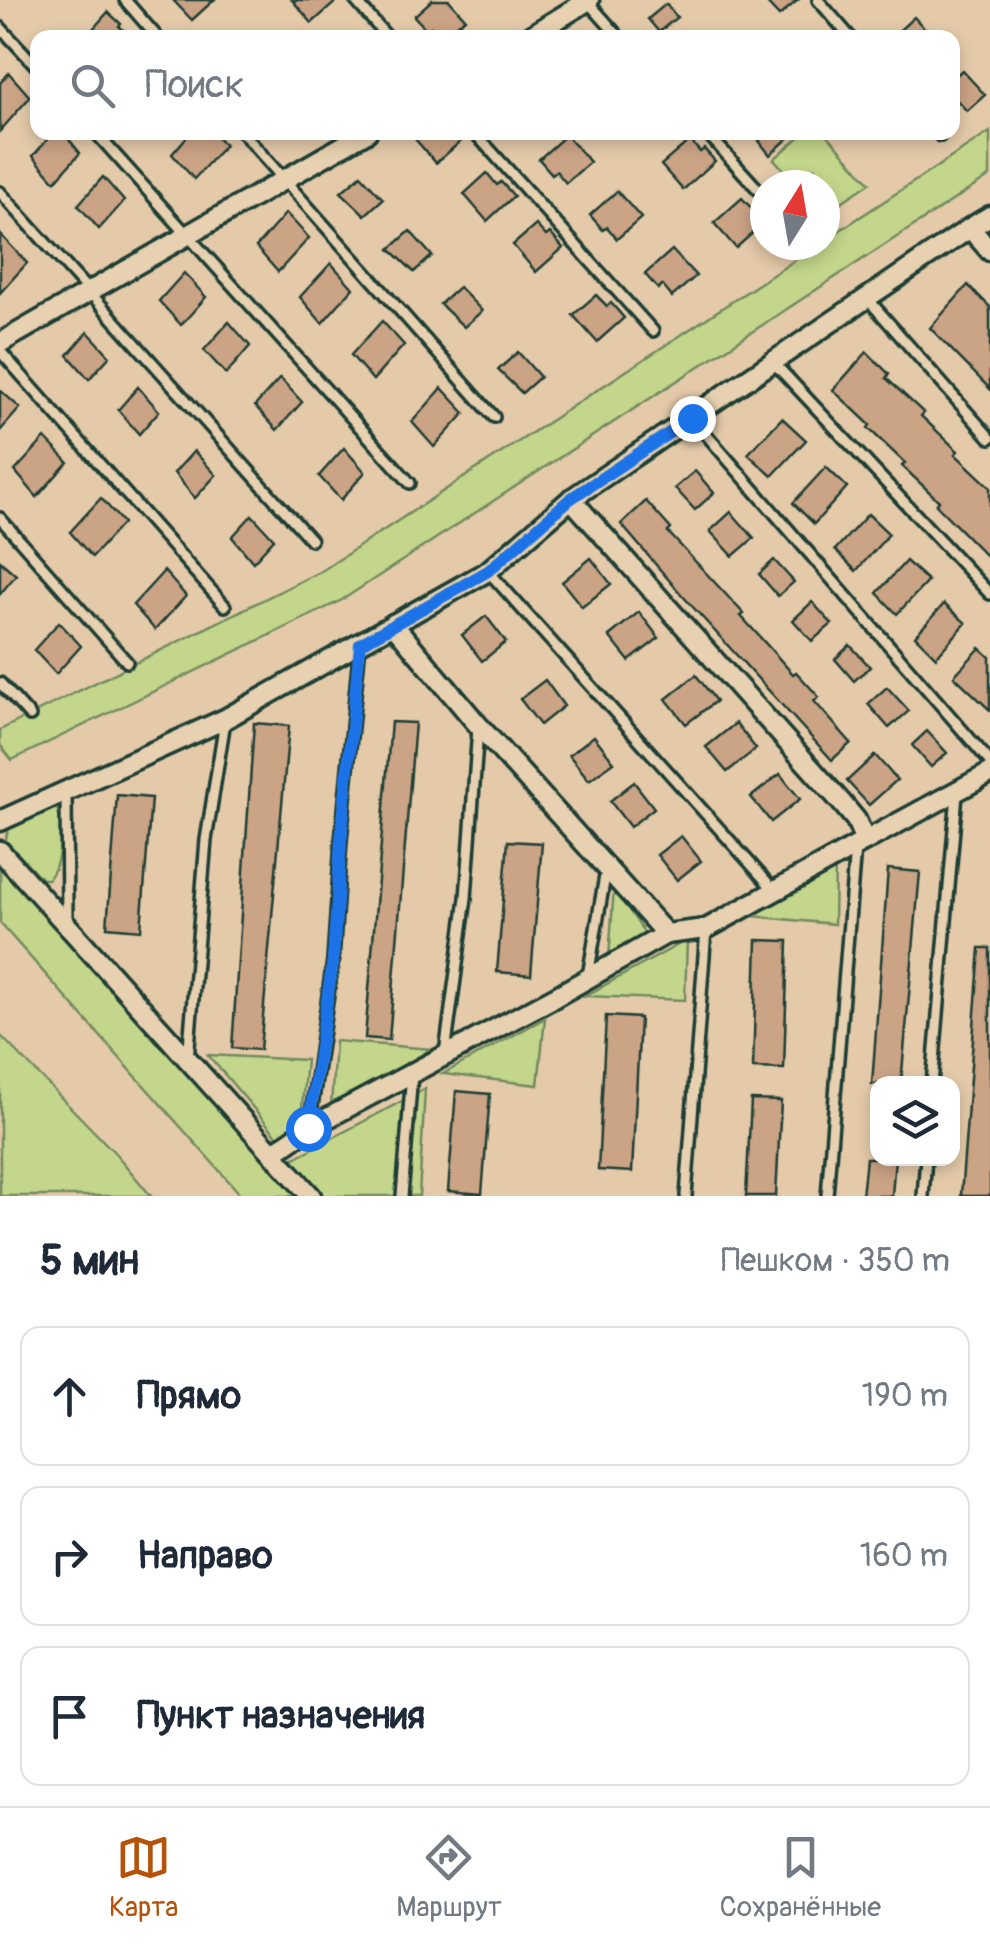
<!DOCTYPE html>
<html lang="ru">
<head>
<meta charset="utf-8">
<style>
	body { margin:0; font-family:Pangolin,sans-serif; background:#f6f6f7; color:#1f2937 }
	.controls { position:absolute; right:30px; bottom:30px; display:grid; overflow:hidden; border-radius:20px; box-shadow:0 5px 15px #0003 }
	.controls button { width:90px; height:90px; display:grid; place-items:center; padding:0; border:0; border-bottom:2px solid #e0e1e3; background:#fff; color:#1f2937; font:50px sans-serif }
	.compass { position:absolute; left:750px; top:170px; width:90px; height:90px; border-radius:50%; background:#fff; box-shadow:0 5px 15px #0003; rotate:11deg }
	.stop { position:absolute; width:30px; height:30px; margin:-22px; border:8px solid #1a73e8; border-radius:50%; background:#fff }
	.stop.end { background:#1a73e8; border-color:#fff; box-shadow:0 2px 10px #0008 }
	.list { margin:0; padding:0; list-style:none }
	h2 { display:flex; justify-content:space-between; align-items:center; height:130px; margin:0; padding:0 40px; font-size:42px }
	h2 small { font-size:32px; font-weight:400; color:#747a83 }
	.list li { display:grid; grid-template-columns:65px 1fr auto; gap:30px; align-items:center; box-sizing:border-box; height:140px; margin:0 20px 20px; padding:0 20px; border:2px solid #e0e1e3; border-radius:20px }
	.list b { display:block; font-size:38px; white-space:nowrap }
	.list em { font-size:32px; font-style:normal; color:#747a83 }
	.icon { flex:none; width:55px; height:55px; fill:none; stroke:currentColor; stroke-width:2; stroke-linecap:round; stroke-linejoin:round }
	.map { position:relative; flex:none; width:990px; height:1196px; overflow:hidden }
	.search { position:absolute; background:#fff; box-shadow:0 5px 15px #0003; left:30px; right:30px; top:30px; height:110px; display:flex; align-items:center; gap:25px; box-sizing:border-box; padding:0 35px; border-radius:20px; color:#747a83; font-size:38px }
	.sheet { height:610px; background:#fff }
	nav { display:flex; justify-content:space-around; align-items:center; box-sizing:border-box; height:140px; border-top:2px solid #e0e1e3; background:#fff; font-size:28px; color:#747a83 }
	nav a { display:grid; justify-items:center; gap:5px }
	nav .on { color:#b45309 }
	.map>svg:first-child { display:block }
</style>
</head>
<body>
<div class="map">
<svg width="990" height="1196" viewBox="0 0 990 1196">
	<rect width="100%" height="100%" fill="#e4caa9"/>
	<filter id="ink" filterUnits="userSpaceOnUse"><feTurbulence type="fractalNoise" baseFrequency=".01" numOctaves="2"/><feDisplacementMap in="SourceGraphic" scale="20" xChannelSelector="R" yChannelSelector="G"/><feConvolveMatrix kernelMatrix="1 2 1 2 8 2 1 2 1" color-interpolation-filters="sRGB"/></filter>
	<g filter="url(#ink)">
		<g fill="#c4d68b" stroke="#728a60" stroke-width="2.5">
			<path d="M990,132V176L342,600L12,760L0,745V730L323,570L818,245H825V240Z"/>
			<path d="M804,133H826L870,183L825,213V185L796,183L774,159Z"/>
			<path d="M47,806L57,809C64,825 61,866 48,879H42L6,841C5,820 31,814 47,806Z"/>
			<path d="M835,862L834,924L731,914Z"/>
			<path d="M0,866L300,1196H242L0,923Z"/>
			<path d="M614,887L653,946L608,973Z"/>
			<path d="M687,940L685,1000L585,996Z"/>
			<path d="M545,1018L538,1085L443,1074Z"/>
			<path d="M0,1035L116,1154L151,1196H0Z"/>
			<path d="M335,1041L431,1049L331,1108Z"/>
			<path d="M208,1055L306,1060L300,1130L279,1138Z"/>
			<path d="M425,1089L419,1196H324L291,1160Z"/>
		</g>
		<g fill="#cba385" stroke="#1f3d34" stroke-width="2.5">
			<path d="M173,0H214L192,20Z"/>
			<path d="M292,0H338L312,23Z"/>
			<path d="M432,0H449L465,18L443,38L431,27L428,31L414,16Z"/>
			<path d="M764,0H798L779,16Z"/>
			<path d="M666,4L677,17L659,32L648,19Z"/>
			<path d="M108,12L121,24L119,26L131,38H85Z"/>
			<path d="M914,17L933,38H891Z"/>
			<path d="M962,70L985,95L967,111L952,95V79Z"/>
			<path d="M9,73L30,97L0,131V83Z"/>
			<path d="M54,132H63L80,153L55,181L33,156Z"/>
			<path d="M191,132H212L225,145L194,179L172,154Z"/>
			<path d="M409,132H466L467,136L436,163Z"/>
			<path d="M769,132H795L770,155L759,141Z"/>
			<path d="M566,135L590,162L566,183L556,171L552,174L539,159Z"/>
			<path d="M690,140L700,152L704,149L715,161L683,190L661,165Z"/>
			<path d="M814,168L829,185H794Z"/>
			<path d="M487,173L497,185L501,182L514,196L487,221L464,194Z"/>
			<path d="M361,175L383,199L365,215L341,192Z"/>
			<path d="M103,177L124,201L99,229L78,205Z"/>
			<path d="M617,191L641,218L617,239L607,227L603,230L590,215Z"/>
			<path d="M742,198L753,210L757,207L765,216V222L736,248L714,223Z"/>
			<path d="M286,213L309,238L278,272L256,247Z"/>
			<path d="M536,225L546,236L550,233L563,248L536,272L513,245Z"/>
			<path d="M410,231L432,256L414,272L390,249Z"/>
			<path d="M0,234L27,263L0,293Z"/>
			<path d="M672,250L696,276L672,297L662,285L658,289L645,274Z"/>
			<path d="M331,263L353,288L322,323L300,297Z"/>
			<path d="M184,273L206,297L181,325L159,301Z"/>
			<path d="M968,285L990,307V389L930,328Z"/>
			<path d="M459,287L482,311L464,327L440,304Z"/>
			<path d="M596,295L607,306L611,303L624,318L597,342L573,315Z"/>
			<path d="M382,321L404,345L373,380L351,355Z"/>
			<path d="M229,322L250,346L226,374L204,350Z"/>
			<path d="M88,332L110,356L89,379L68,355Z"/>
			<path d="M518,352L540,377L522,393L498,370Z"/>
			<path d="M867,352L889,374L886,378L924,413L921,416L958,451L955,454L990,487V560L936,505L939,501L902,466L905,463L868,428L870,425L833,390Z"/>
			<path d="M280,378L302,402L277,430L255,406Z"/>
			<path d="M138,387L159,411L139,434L118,410Z"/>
			<path d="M442,388L465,413L434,447L412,422Z"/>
			<path d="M0,390L20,408L0,431Z"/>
			<path d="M782,418L806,440L772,476L748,454Z"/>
			<path d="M45,438L68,462L37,497L15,471Z"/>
			<path d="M344,448L365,472L341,500L319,476Z"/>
			<path d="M194,451L216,475L195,498L174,473Z"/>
			<path d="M826,467L847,487L814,524L793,503Z"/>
			<path d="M695,471L714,493L695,510L675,488Z"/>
			<path d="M101,498L123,523L92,557L70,532Z"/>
			<path d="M646,501L671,529L668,532L744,614L741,616L793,674L796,672L819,697L814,701L851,743L832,760L681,594L621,524Z"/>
			<path d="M731,512L754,538L733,556L710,531Z"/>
			<path d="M868,514L889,534L856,571L835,550Z"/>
			<path d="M252,515L274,539L253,562L232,537Z"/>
			<path d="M591,558L611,584L582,607L562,582Z"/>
			<path d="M774,560L794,582L778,596L759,574Z"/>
			<path d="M0,561L16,575L0,594Z"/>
			<path d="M906,561L928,581L897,614L877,593Z"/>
			<path d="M164,571L186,596L155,630L133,605Z"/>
			<path d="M812,602L832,624L812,641L793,620Z"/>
			<path d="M944,604L966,623L936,657L915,636Z"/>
			<path d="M639,612L659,638L629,661L609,636Z"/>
			<path d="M486,616L506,642L482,661L462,635Z"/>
			<path d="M59,622L81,646L56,674L34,650Z"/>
			<path d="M850,645L870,667L854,681L835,659Z"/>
			<path d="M980,648L990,657V710L954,676Z"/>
			<path d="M696,675L716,701L686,724L666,699Z"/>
			<path d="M545,680L564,706L540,725L520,699Z"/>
			<path d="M887,687L909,711L889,728L868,704Z"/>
			<path d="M391,722L415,723L389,1040L365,1038Z"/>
			<path d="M254,723L289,726L260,1050L232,1048Z"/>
			<path d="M736,723L756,749L727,772L706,747Z"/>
			<path d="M927,731L947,753L931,767L912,745Z"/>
			<path d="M594,736L614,762L589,780L569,755Z"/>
			<path d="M875,755L897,780L869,805L847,781Z"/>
			<path d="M780,774L800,799L771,822L751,797Z"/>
			<path d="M634,782L654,808L630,827L610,801Z"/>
			<path d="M117,795L151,798L141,930L107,927Z"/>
			<path d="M681,836L701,861L677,880L657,855Z"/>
			<path d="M508,841L542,843L531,975L497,972Z"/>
			<path d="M888,869L920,872L901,1084H872Z"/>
			<path d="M757,940L788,941L784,1069L753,1068Z"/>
			<path d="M980,948H990V1196H961Z"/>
			<path d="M606,1016L640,1018L632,1172L598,1170Z"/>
			<path d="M456,1091L490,1094L482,1194L448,1191Z"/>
			<path d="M751,1100L781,1101L776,1196H746Z"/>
			<path d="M866,1158H895L892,1196H862Z"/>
		</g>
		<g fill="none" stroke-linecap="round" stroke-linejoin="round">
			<defs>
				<g id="service">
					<path d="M125,0L158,38"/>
					<path d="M355,0L388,38"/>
					<path d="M818,0L851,38"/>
					<path d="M588,2L620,38"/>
					<path d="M0,27L38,68"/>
					<path d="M95,132L410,483"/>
					<path d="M242,132L494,417"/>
					<path d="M474,132L653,331"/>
					<path d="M706,132L765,197"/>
					<path d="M937,132L940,136"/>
					<path d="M0,192L311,540"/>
					<path d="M866,297L990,438"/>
					<path d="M0,351L225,606"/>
					<path d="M774,363L990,594"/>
					<path d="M692,418L990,762"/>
					<path d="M0,518L127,662"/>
					<path d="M488,571L775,891"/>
					<path d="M0,683L30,716"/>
					<path d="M66,791L67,920"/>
					<path d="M588,976L606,870"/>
					<path d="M445,1053L466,898L478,728"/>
					<path d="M188,1059L206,840L225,721"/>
					<path d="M932,1084L957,794"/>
					<path d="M309,1128L333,960L341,841L360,644"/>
					<path d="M402,1196L412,1074"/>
					<path d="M686,1196L706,929"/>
					<path d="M827,1196L855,847"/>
					<path d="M923,1196L926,1158"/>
				</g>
				<g id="minor">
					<path d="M527,38L589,0"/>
					<path d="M970,228L990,216"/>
					<path d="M0,343L367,132"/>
					<path d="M571,499L841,802L856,820L865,841L706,929L666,934"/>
					<path d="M0,821L225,719L488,571L571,499L970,228L990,251"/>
					<path d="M865,841L990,773"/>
					<path d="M0,851L311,1196"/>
					<path d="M274,1152L309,1128L555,997L666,934L478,725L393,624"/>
				</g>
			</defs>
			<use href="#service" stroke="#1f3d34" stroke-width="16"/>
			<use href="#minor" stroke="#1f3d34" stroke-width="25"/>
			<use href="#service" stroke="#e7d1b0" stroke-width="9"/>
			<use href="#minor" stroke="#e7d1b0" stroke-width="18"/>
		</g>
	</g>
	<g fill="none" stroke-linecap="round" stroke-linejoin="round" filter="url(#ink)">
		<path stroke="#1a73e8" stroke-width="12" d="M308,1128L333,960L341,841L360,644L488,571L570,499L692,418"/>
	</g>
</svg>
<div class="controls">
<button><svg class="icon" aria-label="layers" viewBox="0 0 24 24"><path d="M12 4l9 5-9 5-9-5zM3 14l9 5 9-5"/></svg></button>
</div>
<svg class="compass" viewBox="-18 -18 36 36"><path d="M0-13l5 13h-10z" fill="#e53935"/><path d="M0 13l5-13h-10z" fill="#747a83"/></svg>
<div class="stop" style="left:308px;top:1128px"></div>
<div class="stop end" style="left:692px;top:418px"></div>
<div class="search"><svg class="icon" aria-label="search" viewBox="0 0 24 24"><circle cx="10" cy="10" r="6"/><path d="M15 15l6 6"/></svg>Поиск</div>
</div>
<section class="sheet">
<h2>5 мин<small>Пешком · 350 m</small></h2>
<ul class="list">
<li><svg class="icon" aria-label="ahead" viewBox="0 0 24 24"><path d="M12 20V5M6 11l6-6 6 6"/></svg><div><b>Прямо</b></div><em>190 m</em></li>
<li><svg class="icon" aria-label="right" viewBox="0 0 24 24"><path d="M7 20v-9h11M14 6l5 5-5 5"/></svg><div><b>Направо</b></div><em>160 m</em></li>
<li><svg class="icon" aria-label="arrive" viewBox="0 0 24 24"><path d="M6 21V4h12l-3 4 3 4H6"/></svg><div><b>Пункт назначения</b></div></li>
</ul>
</section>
<nav>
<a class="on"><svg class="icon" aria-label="map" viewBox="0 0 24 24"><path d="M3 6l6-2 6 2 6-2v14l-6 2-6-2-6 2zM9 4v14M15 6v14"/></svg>Карта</a>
<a><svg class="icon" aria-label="directions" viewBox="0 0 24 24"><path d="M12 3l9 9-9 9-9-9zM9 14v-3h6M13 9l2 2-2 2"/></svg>Маршрут</a>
<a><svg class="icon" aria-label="saved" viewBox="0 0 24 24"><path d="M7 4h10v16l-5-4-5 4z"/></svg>Сохранённые</a>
</nav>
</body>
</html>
